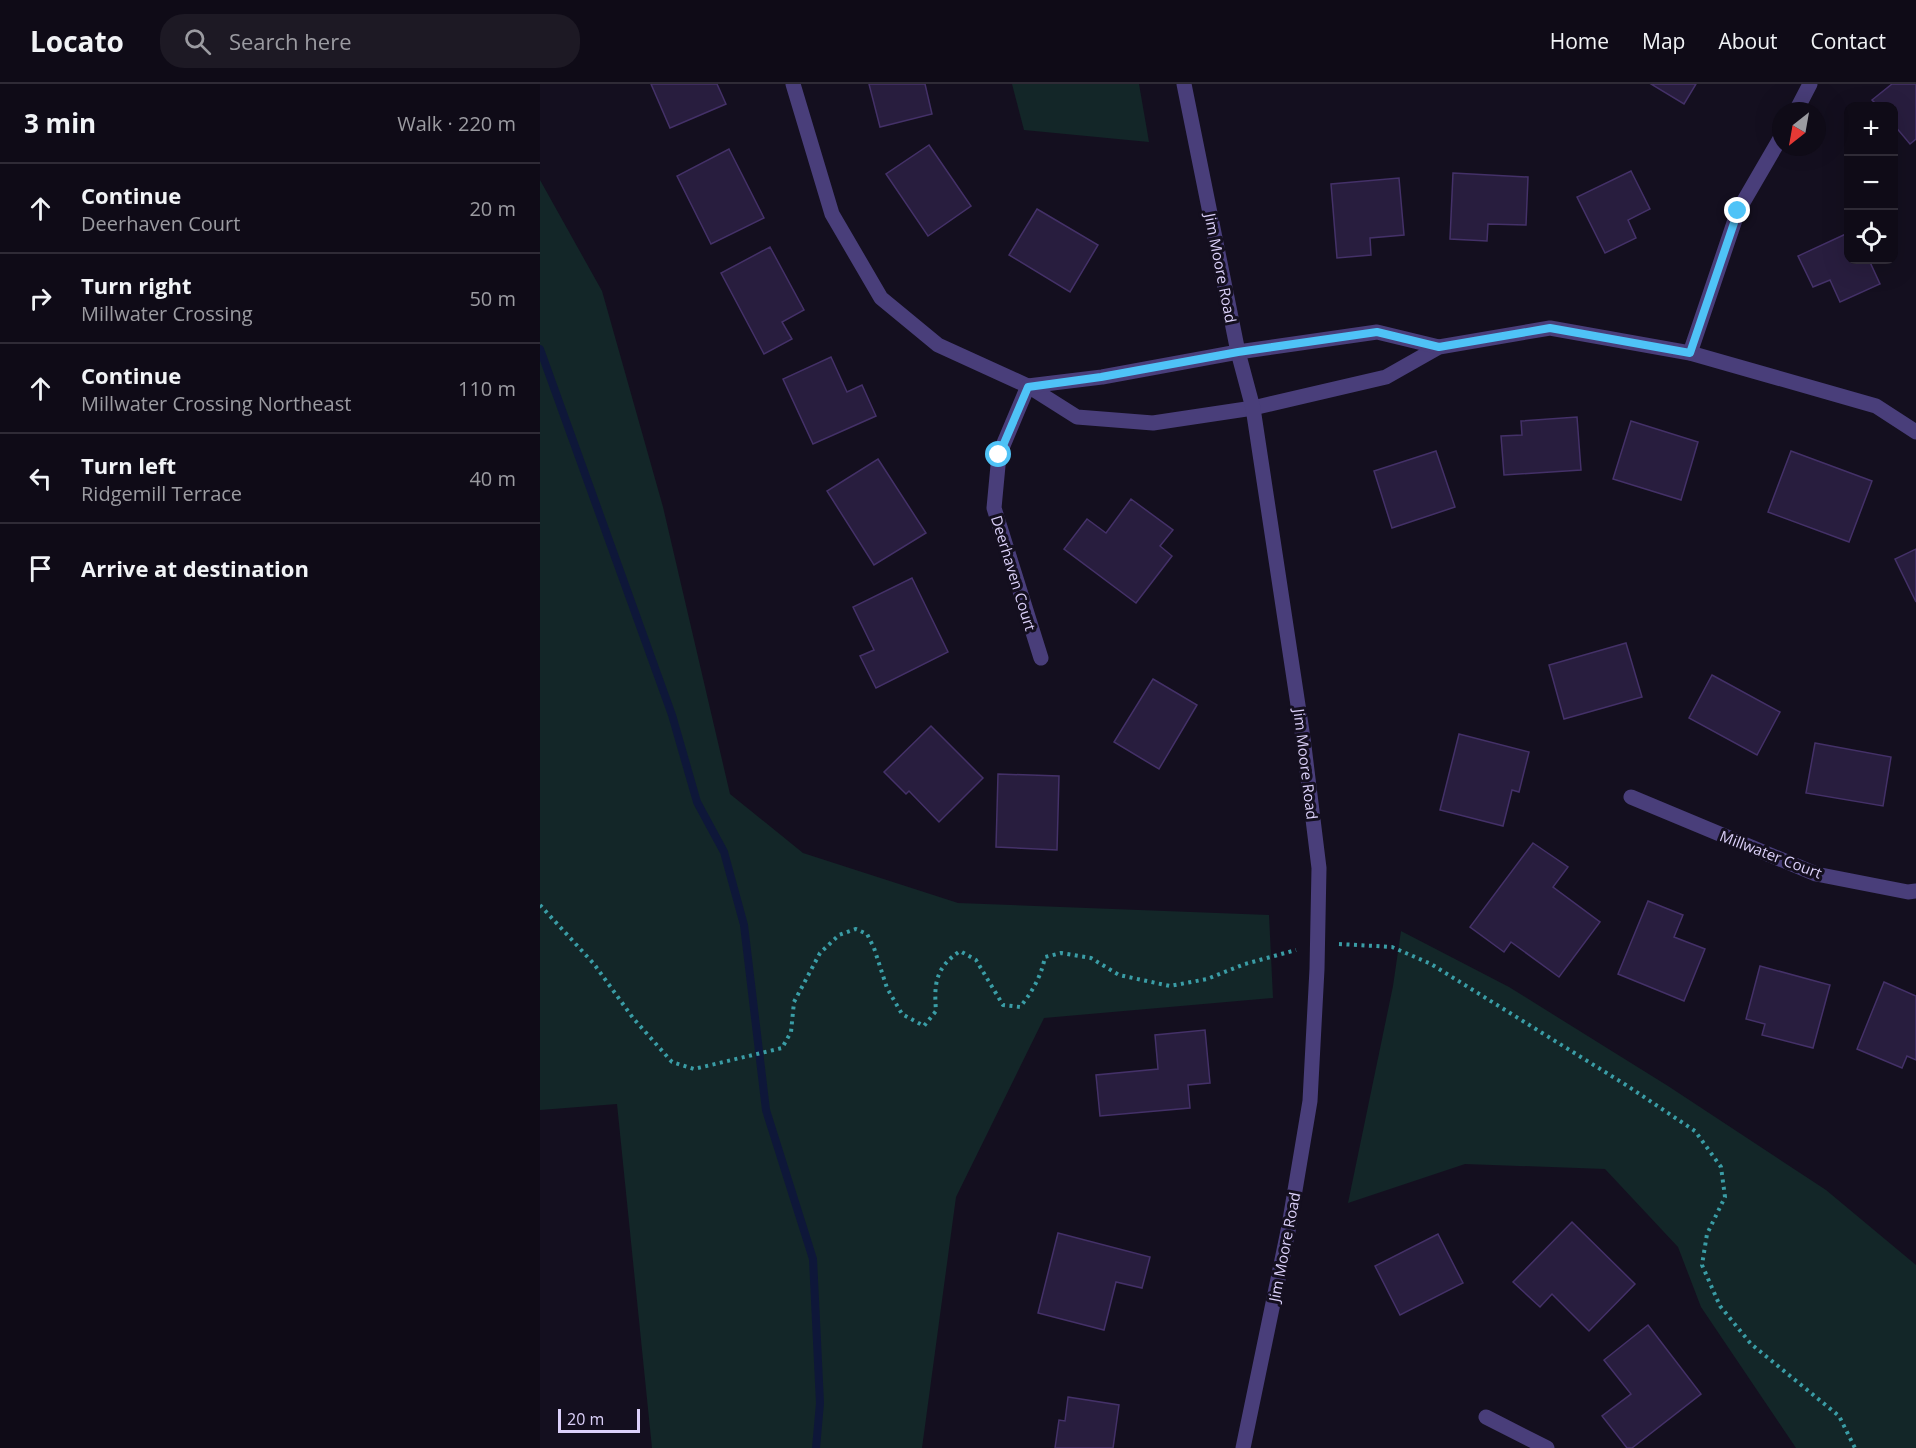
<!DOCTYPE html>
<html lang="en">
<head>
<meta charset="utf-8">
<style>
	body { margin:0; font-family:"Open Sans",sans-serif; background:#1d1924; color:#f1f3f6 }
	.controls { position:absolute; right:18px; top:18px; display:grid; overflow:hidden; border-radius:12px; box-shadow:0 6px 24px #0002 }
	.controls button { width:54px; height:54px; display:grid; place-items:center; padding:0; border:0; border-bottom:2px solid #2f2b36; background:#0f0b17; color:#f1f3f6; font:30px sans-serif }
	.compass { position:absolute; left:1232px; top:18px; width:54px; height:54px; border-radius:50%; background:#0f0b17; box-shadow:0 6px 24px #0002; rotate:211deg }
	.scale { position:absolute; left:18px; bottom:15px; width:82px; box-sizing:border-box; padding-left:6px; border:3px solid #dcd1fa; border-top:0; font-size:16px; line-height:21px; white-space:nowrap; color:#dcd1fa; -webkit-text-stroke:4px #140f1f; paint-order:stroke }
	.stop { position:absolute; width:18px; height:18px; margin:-14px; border:4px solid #4fc3f7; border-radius:50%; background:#fff }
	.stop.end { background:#4fc3f7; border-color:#fff; box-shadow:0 2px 6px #0008 }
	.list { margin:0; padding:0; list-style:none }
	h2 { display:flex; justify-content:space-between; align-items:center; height:78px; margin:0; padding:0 24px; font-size:26px }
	h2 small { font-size:20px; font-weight:400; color:#9b9ba1 }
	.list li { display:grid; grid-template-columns:39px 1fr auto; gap:18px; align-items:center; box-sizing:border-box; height:90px; padding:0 24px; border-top:2px solid #2f2b36 }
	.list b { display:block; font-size:22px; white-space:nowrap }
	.list p { margin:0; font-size:20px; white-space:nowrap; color:#9b9ba1 }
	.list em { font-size:20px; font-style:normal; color:#9b9ba1 }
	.icon { flex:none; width:33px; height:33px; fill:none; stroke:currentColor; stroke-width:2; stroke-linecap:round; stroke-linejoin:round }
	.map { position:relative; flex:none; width:1376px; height:1364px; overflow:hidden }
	header { display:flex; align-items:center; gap:36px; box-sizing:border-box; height:84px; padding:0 30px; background:#0f0b17; border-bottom:2px solid #2f2b36 }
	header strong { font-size:28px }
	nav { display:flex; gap:33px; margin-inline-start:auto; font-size:21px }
	.search { width:420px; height:54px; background:#1d1924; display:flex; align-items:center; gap:15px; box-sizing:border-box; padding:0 21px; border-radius:24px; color:#9b9ba1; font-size:22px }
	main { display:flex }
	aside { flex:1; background:#0f0b17 }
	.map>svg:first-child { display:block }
</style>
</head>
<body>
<header>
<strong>Locato</strong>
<div class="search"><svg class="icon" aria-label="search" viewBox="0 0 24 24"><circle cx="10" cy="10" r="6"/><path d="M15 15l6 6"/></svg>Search here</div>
<nav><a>Home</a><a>Map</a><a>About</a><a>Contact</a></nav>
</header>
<main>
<aside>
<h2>3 min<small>Walk · 220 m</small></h2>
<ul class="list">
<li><svg class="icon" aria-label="ahead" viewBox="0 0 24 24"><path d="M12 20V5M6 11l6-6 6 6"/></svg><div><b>Continue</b><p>Deerhaven Court</p></div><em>20 m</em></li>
<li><svg class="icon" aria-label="right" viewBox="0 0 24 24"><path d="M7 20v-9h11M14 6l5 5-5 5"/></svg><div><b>Turn right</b><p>Millwater Crossing</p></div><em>50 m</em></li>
<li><svg class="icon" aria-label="ahead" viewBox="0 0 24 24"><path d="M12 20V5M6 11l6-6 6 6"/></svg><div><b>Continue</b><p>Millwater Crossing Northeast</p></div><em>110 m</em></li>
<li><svg class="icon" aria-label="left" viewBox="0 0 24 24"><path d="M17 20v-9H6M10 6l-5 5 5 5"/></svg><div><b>Turn left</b><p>Ridgemill Terrace</p></div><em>40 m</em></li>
<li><svg class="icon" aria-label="arrive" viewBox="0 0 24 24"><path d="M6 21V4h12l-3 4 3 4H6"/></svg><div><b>Arrive at destination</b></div></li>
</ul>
</aside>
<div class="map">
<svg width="1376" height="1364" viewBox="0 0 1376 1364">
	<rect width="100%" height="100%" fill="#140f1f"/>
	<g fill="#132628">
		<path d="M472,0H599L609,58L484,46Z"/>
		<path d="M0,96L62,207L123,423L190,710L263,769L418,819L729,831L733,914L504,934L416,1113L382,1364H112L77,1020L0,1026Z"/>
		<path d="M861,847L969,903L1128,1002L1286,1106L1376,1181V1364H1256L1161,1223L1138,1163L1065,1085L925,1080L808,1119L853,902Z"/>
	</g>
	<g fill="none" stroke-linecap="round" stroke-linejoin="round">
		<path stroke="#0e1739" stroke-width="8" d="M0,265L132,631L157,718L184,768L204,841L226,1026L273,1175L280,1319L276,1364"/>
	</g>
	<g fill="#281d3e" stroke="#443168" stroke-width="1.5">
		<path d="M111,0H177L186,20L130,44Z"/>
		<path d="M329,0H385L392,30L340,43Z"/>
		<path d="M1111,0H1156L1144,20Z"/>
		<path d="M1352,0H1376V55L1370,60L1354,41V22H1338L1332,16Z"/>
		<path d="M389,61L431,122L388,152L346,90Z"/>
		<path d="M189,65L224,134L171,160L137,92Z"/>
		<path d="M1091,87L1110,125L1088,136L1096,154L1065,169L1037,113Z"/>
		<path d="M913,89L988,93L986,141L948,140L947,157L910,155Z"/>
		<path d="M859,94L864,151L830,154L831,171L797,174L791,100Z"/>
		<path d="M497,125L558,161L530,208L469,171Z"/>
		<path d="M1308,149V176H1329L1340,200L1300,218L1290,196L1273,203L1258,172Z"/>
		<path d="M230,163L264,226L242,238L252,255L224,270L181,189Z"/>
		<path d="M291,273L307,308L322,301L336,332L273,360L243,295Z"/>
		<path d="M1037,333L1041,386L964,391L961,352L982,351L981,337Z"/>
		<path d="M1091,337L1158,358L1141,416L1073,395Z"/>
		<path d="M896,367L915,423L852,444L834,387Z"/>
		<path d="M1251,367L1332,397L1309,458L1228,428Z"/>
		<path d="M338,375L386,449L334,481L287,407Z"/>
		<path d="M591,415L633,446L620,462L632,472L596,519L524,465L547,435L566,449Z"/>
		<path d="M1376,465V518L1355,475Z"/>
		<path d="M372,494L408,568L336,604L320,572L334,566L313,523Z"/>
		<path d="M1086,559L1102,613L1024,635L1009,581Z"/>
		<path d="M1172,591L1240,628L1217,671L1149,634Z"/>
		<path d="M613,595L657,621L619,685L574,658Z"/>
		<path d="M391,642L443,694L399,738L369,707L366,710L344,688Z"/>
		<path d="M919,650L989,668L979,708L972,706L963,742L900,726Z"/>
		<path d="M1275,659L1351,673L1343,722L1266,709Z"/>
		<path d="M458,690L519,692L517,766L456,763Z"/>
		<path d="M993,759L1028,783L1013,803L1060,838L1019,893L971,858L964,868L930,843Z"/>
		<path d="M1108,817L1143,831L1134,853L1165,865L1144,917L1078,890Z"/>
		<path d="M1220,882L1290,901L1273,964L1222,951L1225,940L1206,935Z"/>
		<path d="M1344,898L1376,912V976L1367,972L1362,984L1317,965Z"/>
		<path d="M665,946L670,999L648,1001L650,1024L560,1032L556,991L618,985L615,951Z"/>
		<path d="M1032,1138L1095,1200L1049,1247L1012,1210L1000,1223L973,1198Z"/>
		<path d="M518,1149L610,1173L602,1204L576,1198L564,1246L498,1229Z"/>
		<path d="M898,1150L923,1199L860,1231L835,1182Z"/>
		<path d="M1108,1241L1161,1310L1092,1364H1087L1062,1332L1091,1310L1064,1276Z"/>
		<path d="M528,1313L579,1321L573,1364H515L519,1336L525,1337Z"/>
	</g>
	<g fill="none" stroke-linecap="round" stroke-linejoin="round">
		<g stroke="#3a9da6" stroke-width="4" stroke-dasharray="3 4.5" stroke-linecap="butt">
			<path d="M0,821L54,880L93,934L132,978L154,985L242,964L251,948L254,918L280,869L299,851L316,845L327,850L334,864L347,904L362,930L384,942L396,927C394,900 395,884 420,867L436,876L463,921L480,923C492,908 501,893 505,873L521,869L551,874L579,891L630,902L667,895L705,880L756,866"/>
			<path d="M799,860L852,863L891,880L1086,1001L1155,1047L1181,1083L1185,1113L1167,1150L1162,1181L1180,1222L1211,1260L1299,1332L1315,1364"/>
		</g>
		<g stroke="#493e7a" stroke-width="15">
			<path d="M253,0L292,130L341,214L398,261L488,302L537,333L613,339L713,324L846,293L899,263L1010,244L1150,269L1336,322L1376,348"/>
			<path d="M1256,27L1270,0"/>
			<path d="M1150,269L1198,127L1241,53"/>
			<path d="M488,302L562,293L698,268L837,248L899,263"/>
			<path d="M488,302L459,371L454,424L501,574"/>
			<path d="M1091,713L1276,790L1368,808L1376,807"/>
			<path d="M946,1333L1007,1364"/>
		</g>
		<path stroke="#493e7a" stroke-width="15" d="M644,0L698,268L713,324L763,654L779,784L777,885L770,1017L749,1142L703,1364"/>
	</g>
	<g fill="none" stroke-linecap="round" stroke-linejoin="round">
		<path stroke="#4fc3f7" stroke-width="8" d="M459,371L488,303L561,293L698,268L837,248L899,263L1010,244L1150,269L1198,127"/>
	</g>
	<g text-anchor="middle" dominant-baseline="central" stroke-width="6" stroke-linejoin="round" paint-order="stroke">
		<g font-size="15" fill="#dcd1fa" stroke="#140f1f">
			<text transform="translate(681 184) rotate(79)">Jim Moore Road</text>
			<text transform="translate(474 489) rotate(73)">Deerhaven Court</text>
			<text transform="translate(766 680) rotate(83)">Jim Moore Road</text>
			<text transform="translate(1231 770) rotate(21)">Millwater Court</text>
			<text transform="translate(744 1163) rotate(-79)">Jim Moore Road</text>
		</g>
	</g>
</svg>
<div class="controls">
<button>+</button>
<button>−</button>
<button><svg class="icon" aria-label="locate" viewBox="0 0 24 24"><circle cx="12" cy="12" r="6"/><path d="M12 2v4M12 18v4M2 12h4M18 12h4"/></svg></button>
</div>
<svg class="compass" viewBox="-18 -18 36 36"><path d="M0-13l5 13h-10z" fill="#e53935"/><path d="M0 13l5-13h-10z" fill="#9b9ba1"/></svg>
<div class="scale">20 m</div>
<div class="stop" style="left:459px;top:371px"></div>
<div class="stop end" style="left:1198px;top:127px"></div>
</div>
</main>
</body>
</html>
